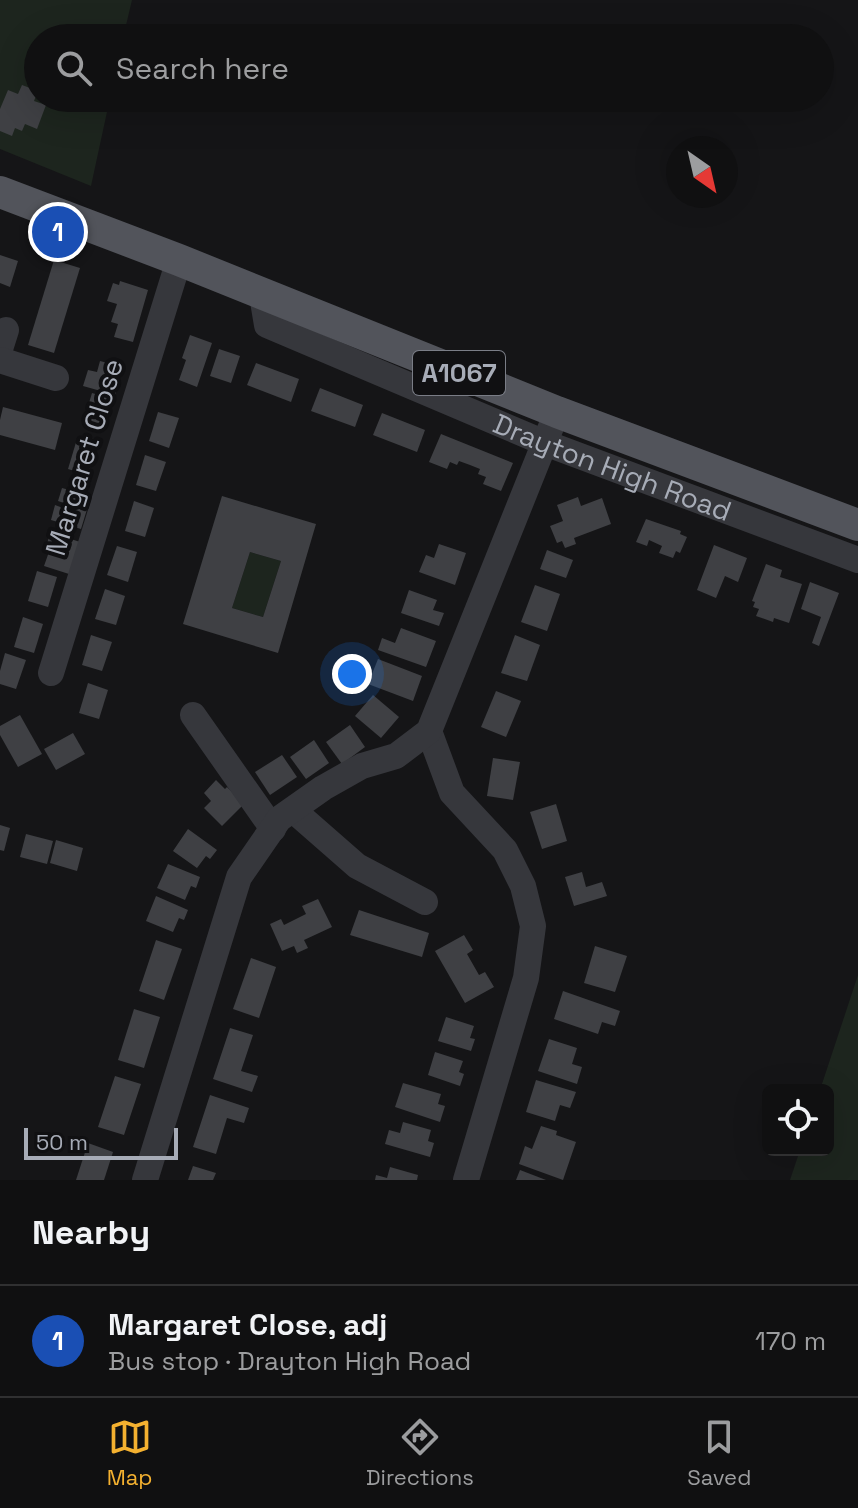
<!DOCTYPE html>
<html lang="en">
<head>
<meta charset="utf-8">
<style>
	body { margin:0; font-family:"Space Grotesk",sans-serif; background:#19191a; color:#f1f3f6 }
	.controls { position:absolute; right:24px; bottom:24px; display:grid; overflow:hidden; border-radius:12px; box-shadow:0 8px 32px #0002 }
	.controls button { width:72px; height:72px; display:grid; place-items:center; padding:0; border:0; border-bottom:2px solid #303031; background:#101011; color:#f1f3f6; font:40px sans-serif }
	.compass { position:absolute; left:666px; top:136px; width:72px; height:72px; border-radius:50%; background:#101011; box-shadow:0 8px 32px #0002; rotate:146deg }
	.scale { position:absolute; left:24px; bottom:20px; width:154px; box-sizing:border-box; padding-left:8px; border:4px solid #a7acb7; border-top:0; font-size:22px; line-height:28px; white-space:nowrap; color:#a7acb7; -webkit-text-stroke:6px #101012; paint-order:stroke }
	.you { position:absolute; left:352px; top:674px; width:28px; height:28px; margin:-20px; border:6px solid #fff; border-radius:50%; background:#1a73e8; box-shadow:0 0 0 12px #1a73e833 }
	.badge { display:grid; place-items:center; width:52px; height:52px; border-radius:50%; background:#f4b130; color:#fff; font-size:26px; font-weight:700 }
	.pin { position:absolute; translate:-50% -50%; border:4px solid #fff; box-shadow:0 2px 8px #0006 }
	.list { margin:0; padding:0; list-style:none }
	h2 { display:flex; justify-content:space-between; align-items:center; height:104px; margin:0; padding:0 32px; font-size:34px }
	h2 small { font-size:26px; font-weight:400; color:#9c9d9f }
	.list li { display:grid; grid-template-columns:52px 1fr auto; gap:24px; align-items:center; box-sizing:border-box; height:112px; padding:0 32px; border-top:2px solid #303031 }
	.list b { display:block; font-size:30px; white-space:nowrap }
	.list p { margin:0; font-size:26px; white-space:nowrap; color:#9c9d9f }
	.list em { font-size:26px; font-style:normal; color:#9c9d9f }
	.icon { flex:none; width:44px; height:44px; fill:none; stroke:currentColor; stroke-width:2; stroke-linecap:round; stroke-linejoin:round }
	.map { position:relative; flex:none; width:858px; height:1180px; overflow:hidden }
	.search { position:absolute; background:#101011; box-shadow:0 8px 32px #0002; left:24px; right:24px; top:24px; height:88px; display:flex; align-items:center; gap:20px; box-sizing:border-box; padding:0 28px; border-radius:44px; color:#9c9d9f; font-size:30px }
	.sheet { height:216px; background:#101011 }
	nav { display:flex; justify-content:space-around; align-items:center; box-sizing:border-box; height:112px; border-top:2px solid #303031; background:#101011; font-size:22px; color:#9c9d9f }
	nav a { display:grid; justify-items:center; gap:4px }
	nav .on { color:#f4b130 }
	.map>svg:first-child { display:block }
</style>
</head>
<body>
<div class="map">
<svg width="858" height="1180" viewBox="0 0 858 1180">
	<rect width="100%" height="100%" fill="#151517"/>
	<g fill="#1d251e">
		<path d="M0,0H132L123,38H38V98H110L91,186L0,149Z"/>
		<path d="M250,552L281,561L263,617L232,608Z"/>
		<path d="M858,975V1180H790L800,1150H828V1090H820Z"/>
	</g>
	<g fill="#3f4044" fill-rule="evenodd">
		<path d="M22,85L38,91L34,101L46,105L37,129L25,124L22,131L15,128L12,136L0,131V109L8,90L18,94Z"/>
		<path d="M0,255L18,261L10,287L0,283Z"/>
		<path d="M54,260L80,268L54,353L28,345Z"/>
		<path d="M120,281L148,290L133,342L114,337L118,324L111,322L117,304L107,301L113,283L119,285Z"/>
		<path d="M190,335L212,343L197,387L179,380L186,360L182,358Z"/>
		<path d="M219,349L240,356L231,383L210,376Z"/>
		<path d="M100,361L123,367L115,395L83,386L88,370L97,372Z"/>
		<path d="M256,363L299,379L291,402L247,385Z"/>
		<path d="M320,388L363,405L355,427L311,411Z"/>
		<path d="M92,393L112,399L103,429L83,423Z"/>
		<path d="M3,407L62,423L55,450L0,435V420Z"/>
		<path d="M158,412L179,418L169,448L149,441Z"/>
		<path d="M382,413L425,430L417,452L373,435Z"/>
		<path d="M441,434L513,463L501,491L483,484L486,477L478,474L480,469L470,465L459,461L457,465L450,462L447,469L429,462Z"/>
		<path d="M77,439L97,446L88,475L68,469Z"/>
		<path d="M145,455L166,462L156,491L136,485Z"/>
		<path d="M62,488L91,496L81,529L51,520L55,505L63,508L64,503L58,501Z"/>
		<path d="M222,496L316,524L278,653L183,624ZM250,552L281,561L263,617L232,608Z"/>
		<path d="M578,497L581,506L602,498L611,524L574,538L576,544L565,548L562,541L557,543L550,526L563,521L557,505Z"/>
		<path d="M134,501L154,508L145,537L125,531Z"/>
		<path d="M646,519L681,531L680,534L687,537L680,553L676,551L673,558L659,553L662,546L649,540L647,546L636,542Z"/>
		<path d="M56,534L80,542L69,574L44,566L50,549L46,547L49,537L55,538Z"/>
		<path d="M439,544L466,553L455,585L419,572L426,555L434,558Z"/>
		<path d="M714,545L747,558L738,582L725,576L716,598L697,590Z"/>
		<path d="M117,546L137,552L128,582L107,575Z"/>
		<path d="M547,550L573,560L566,578L540,569Z"/>
		<path d="M766,564L782,570L780,577L802,584L789,623L774,618L773,622L756,616L759,609L753,607L755,602L752,601Z"/>
		<path d="M37,571L57,577L48,607L28,601Z"/>
		<path d="M810,582L839,593L819,646L812,643L821,617L801,609Z"/>
		<path d="M535,585L560,594L547,631L521,622Z"/>
		<path d="M105,589L125,596L116,625L95,619Z"/>
		<path d="M409,590L437,600L433,610L444,613L439,626L401,613Z"/>
		<path d="M23,617L43,624L34,653L14,647Z"/>
		<path d="M401,628L436,641L426,667L378,650L382,638L395,643Z"/>
		<path d="M91,635L112,642L102,671L82,665Z"/>
		<path d="M515,635L540,645L527,681L501,673Z"/>
		<path d="M5,653L26,660L16,689L0,684V671Z"/>
		<path d="M378,659L422,676L413,701L368,684Z"/>
		<path d="M88,683L108,690L99,719L79,713Z"/>
		<path d="M496,691L521,701L506,737L481,727Z"/>
		<path d="M373,695L399,717L381,738L355,716Z"/>
		<path d="M20,715L42,754L18,767L0,735V726Z"/>
		<path d="M350,725L365,747L342,764L326,742Z"/>
		<path d="M73,733L85,754L56,770L44,749Z"/>
		<path d="M314,740L329,763L306,779L290,757Z"/>
		<path d="M282,755L297,777L270,795L255,772Z"/>
		<path d="M493,758L520,762L513,800L487,796Z"/>
		<path d="M216,780L225,789L227,787L244,804L222,826L204,808L211,801L204,793Z"/>
		<path d="M556,804L567,841L542,849L530,812Z"/>
		<path d="M0,825L10,828L4,851L0,850Z"/>
		<path d="M188,829L217,850L210,859L206,856L197,868L173,851Z"/>
		<path d="M26,834L53,841L47,864L20,857Z"/>
		<path d="M56,840L83,848L77,871L50,863Z"/>
		<path d="M168,864L200,877L196,888L191,886L185,900L157,888Z"/>
		<path d="M582,872L586,887L602,882L607,896L574,906L565,877Z"/>
		<path d="M156,896L188,910L184,920L179,918L173,932L146,921Z"/>
		<path d="M318,899L332,927L304,940L308,948L297,953L294,946L282,951L270,924L281,919L284,925L306,914L302,906Z"/>
		<path d="M359,910L429,933L422,957L350,935Z"/>
		<path d="M464,935L473,950L467,954L479,975L485,972L494,987L465,1003L435,951Z"/>
		<path d="M156,940L182,949L164,1000L139,991Z"/>
		<path d="M595,946L627,956L615,992L584,983Z"/>
		<path d="M251,958L276,967L259,1018L233,1009Z"/>
		<path d="M563,991L620,1011L615,1026L602,1022L598,1034L554,1019Z"/>
		<path d="M134,1009L160,1017L144,1068L118,1060Z"/>
		<path d="M446,1017L474,1026L470,1038L475,1039L471,1051L438,1041Z"/>
		<path d="M230,1028L253,1035L241,1071L258,1076L252,1092L213,1079Z"/>
		<path d="M549,1039L577,1048L572,1064L582,1067L577,1084L538,1071Z"/>
		<path d="M435,1052L463,1061L459,1072L464,1074L460,1086L428,1075Z"/>
		<path d="M115,1076L141,1084L124,1135L98,1127Z"/>
		<path d="M536,1080L576,1092L570,1108L560,1105L555,1121L526,1112Z"/>
		<path d="M403,1083L441,1094L438,1104L445,1106L440,1122L395,1107Z"/>
		<path d="M210,1095L249,1108L244,1123L227,1118L216,1154L193,1147Z"/>
		<path d="M403,1122L431,1130L428,1141L434,1143L430,1157L385,1144L389,1130L400,1133Z"/>
		<path d="M541,1126L557,1131L556,1135L576,1142L563,1180L519,1164L525,1146L532,1149Z"/>
		<path d="M88,1143L113,1152L104,1180H76Z"/>
		<path d="M193,1166L216,1173L213,1180H188Z"/>
		<path d="M390,1167L418,1175L417,1180H375L376,1175L387,1178Z"/>
		<path d="M520,1170L546,1180H516Z"/>
	</g>
	<g fill="none" stroke-linecap="round" stroke-linejoin="round">
		<g stroke="#36373c" stroke-width="26">
			<path id="s1" d="M262,295L267,325L545,443L858,560"/>
			<path d="M0,349L6,330"/>
			<path d="M0,360L56,378"/>
			<path d="M51,673L179,260"/>
			<path d="M193,715L273,829"/>
			<path d="M429,731L452,793L505,850L523,886L533,926L526,978L466,1180"/>
			<path d="M293,810L357,866L425,902"/>
			<path d="M145,1180L239,877L279,819L323,788L362,766L396,756L429,731L557,412"/>
		</g>
		<path stroke="#52545b" stroke-width="32" d="M0,192L179,260L557,412L858,525"/>
	</g>
	<g text-anchor="middle" dominant-baseline="central" stroke-width="8" stroke-linejoin="round" paint-order="stroke">
		<rect fill="#101012" stroke="#7a7d86" stroke-width="2" x="413" y="351" width="92" height="44" rx="6"/>
		<g font-size="26" font-weight="bold" fill="#a7acb7">
			<text x="459" y="373">A1067</text>
		</g>
		<g font-size="28" fill="#a7acb7" stroke="#101012">
			<text transform="translate(84 457) rotate(-73)">Margaret Close</text>
			<text stroke="none"><textPath href="#s1" startOffset="404">Drayton High Road</textPath></text>
		</g>
	</g>
</svg>
<div class="controls">
<button><svg class="icon" aria-label="locate" viewBox="0 0 24 24"><circle cx="12" cy="12" r="6"/><path d="M12 2v4M12 18v4M2 12h4M18 12h4"/></svg></button>
</div>
<svg class="compass" viewBox="-18 -18 36 36"><path d="M0-13l5 13h-10z" fill="#e53935"/><path d="M0 13l5-13h-10z" fill="#9c9d9f"/></svg>
<div class="scale">50 m</div>
<div class="you"></div>
<div class="pin badge" style="left:58px;top:232px;background:#1a4fb4">1</div>
<div class="search"><svg class="icon" aria-label="search" viewBox="0 0 24 24"><circle cx="10" cy="10" r="6"/><path d="M15 15l6 6"/></svg>Search here</div>
</div>
<section class="sheet">
<h2>Nearby<small></small></h2>
<ul class="list">
<li><span class="badge" style="background:#1a4fb4">1</span><div><b>Margaret Close, adj</b><p>Bus stop · Drayton High Road</p></div><em>170 m</em></li>
</ul>
</section>
<nav>
<a class="on"><svg class="icon" aria-label="map" viewBox="0 0 24 24"><path d="M3 6l6-2 6 2 6-2v14l-6 2-6-2-6 2zM9 4v14M15 6v14"/></svg>Map</a>
<a><svg class="icon" aria-label="directions" viewBox="0 0 24 24"><path d="M12 3l9 9-9 9-9-9zM9 14v-3h6M13 9l2 2-2 2"/></svg>Directions</a>
<a><svg class="icon" aria-label="saved" viewBox="0 0 24 24"><path d="M7 4h10v16l-5-4-5 4z"/></svg>Saved</a>
</nav>
</body>
</html>
